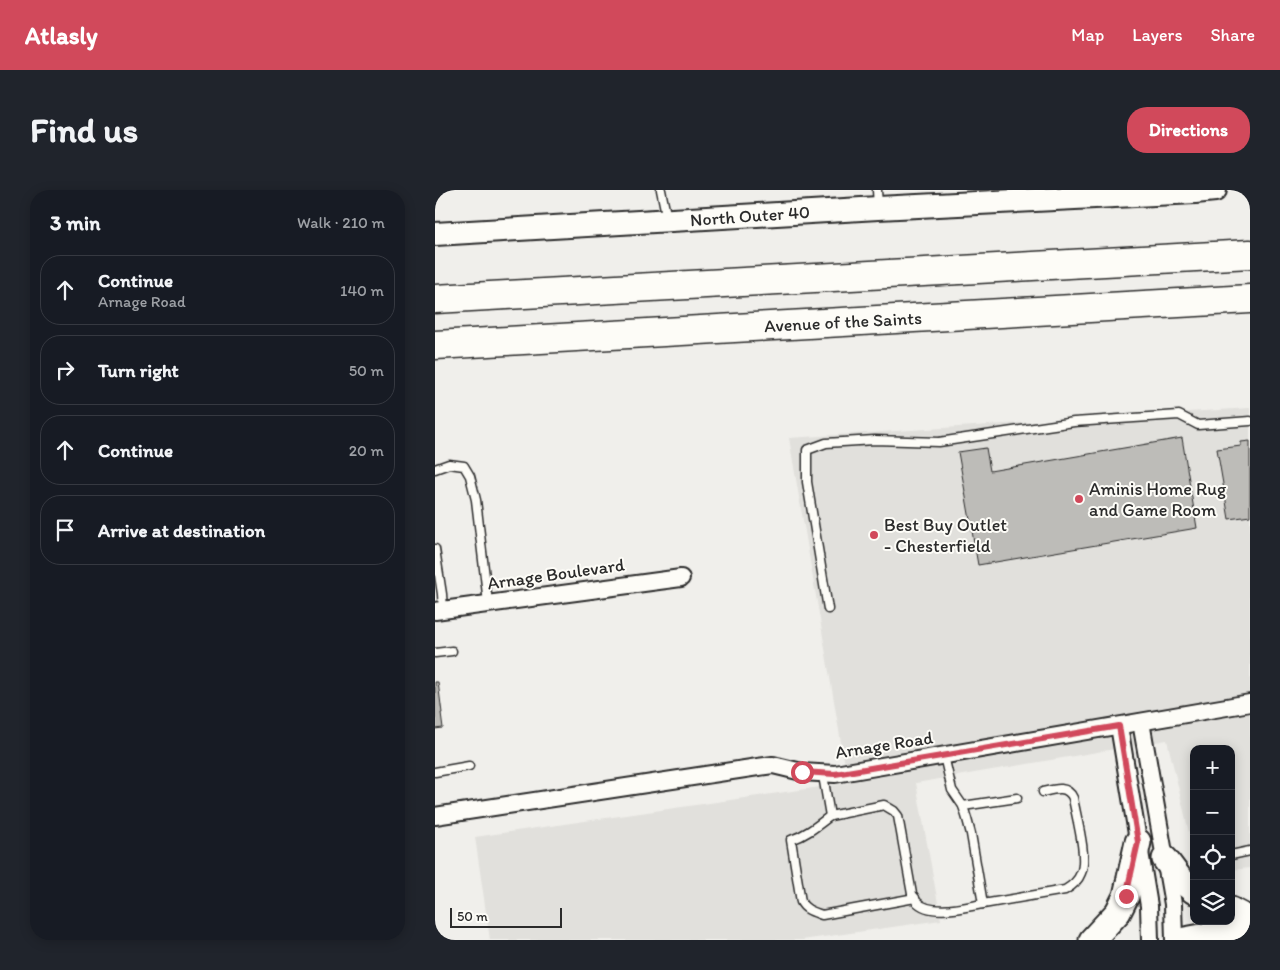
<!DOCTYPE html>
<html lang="en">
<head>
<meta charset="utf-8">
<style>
	body { margin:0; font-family:Itim,sans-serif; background:#20242c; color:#f1f3f6 }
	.controls { position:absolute; right:15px; bottom:15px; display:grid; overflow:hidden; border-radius:10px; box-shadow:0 2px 12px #0003 }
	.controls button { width:45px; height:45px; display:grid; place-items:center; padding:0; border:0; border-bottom:1px solid #363941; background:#171b24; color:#f1f3f6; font:25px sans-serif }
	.scale { position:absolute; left:15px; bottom:12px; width:112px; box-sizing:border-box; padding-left:5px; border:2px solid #2b2b2b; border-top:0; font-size:14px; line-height:18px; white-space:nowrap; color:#2b2b2b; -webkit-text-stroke:4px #fdfcf7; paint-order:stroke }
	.stop { position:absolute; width:15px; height:15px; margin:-11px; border:4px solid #d1495b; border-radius:50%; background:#fff }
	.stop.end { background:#d1495b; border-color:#fff; box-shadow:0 1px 5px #0008 }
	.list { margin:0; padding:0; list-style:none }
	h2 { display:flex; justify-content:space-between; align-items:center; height:65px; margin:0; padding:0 20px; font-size:21px }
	h2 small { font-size:16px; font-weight:400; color:#9ea1a6 }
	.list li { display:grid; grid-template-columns:32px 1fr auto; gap:15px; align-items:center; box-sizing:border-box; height:70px; margin:0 10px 10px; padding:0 10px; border:1px solid #363941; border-radius:20px }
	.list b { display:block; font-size:19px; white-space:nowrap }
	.list p { margin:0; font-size:16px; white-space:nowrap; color:#9ea1a6 }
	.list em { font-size:16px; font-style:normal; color:#9ea1a6 }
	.icon { flex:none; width:28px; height:28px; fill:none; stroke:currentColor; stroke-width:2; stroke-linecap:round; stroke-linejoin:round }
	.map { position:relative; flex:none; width:815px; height:750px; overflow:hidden; border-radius:20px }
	header { display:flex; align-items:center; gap:30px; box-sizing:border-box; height:70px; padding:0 25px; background:#d1495b; color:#fff }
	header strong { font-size:24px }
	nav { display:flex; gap:28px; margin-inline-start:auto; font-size:18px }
	.intro { display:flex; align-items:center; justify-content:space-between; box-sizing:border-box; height:120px; padding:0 30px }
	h1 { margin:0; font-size:35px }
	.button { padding:12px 22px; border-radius:20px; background:#d1495b; color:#fff; font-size:18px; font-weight:700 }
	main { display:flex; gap:30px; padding:0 30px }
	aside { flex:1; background:#171b24; border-radius:20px; box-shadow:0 2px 12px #0003 }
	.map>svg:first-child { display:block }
</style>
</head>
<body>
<header>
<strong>Atlasly</strong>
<nav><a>Map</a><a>Layers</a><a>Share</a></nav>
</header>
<div class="intro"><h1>Find us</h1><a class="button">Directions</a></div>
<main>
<aside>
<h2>3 min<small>Walk · 210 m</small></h2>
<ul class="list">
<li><svg class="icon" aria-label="ahead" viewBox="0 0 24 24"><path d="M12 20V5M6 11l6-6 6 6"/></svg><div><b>Continue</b><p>Arnage Road</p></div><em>140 m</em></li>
<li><svg class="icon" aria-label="right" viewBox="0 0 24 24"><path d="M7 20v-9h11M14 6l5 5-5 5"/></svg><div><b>Turn right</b></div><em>50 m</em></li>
<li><svg class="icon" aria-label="ahead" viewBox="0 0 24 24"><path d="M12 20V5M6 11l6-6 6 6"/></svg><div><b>Continue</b></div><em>20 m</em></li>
<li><svg class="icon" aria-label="arrive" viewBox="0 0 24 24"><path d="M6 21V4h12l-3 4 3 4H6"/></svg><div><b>Arrive at destination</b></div></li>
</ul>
</aside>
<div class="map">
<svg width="815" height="750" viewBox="0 0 815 750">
	<rect width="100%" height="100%" fill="#f0efeb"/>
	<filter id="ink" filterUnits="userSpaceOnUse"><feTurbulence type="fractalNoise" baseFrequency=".02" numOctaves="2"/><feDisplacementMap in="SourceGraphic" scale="10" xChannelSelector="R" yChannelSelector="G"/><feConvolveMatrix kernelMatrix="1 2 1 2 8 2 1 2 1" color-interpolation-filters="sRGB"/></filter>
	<g filter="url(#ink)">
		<path fill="#e1e0dc" d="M815,218V678L796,680V559H759V663L732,550L481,593L506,730L367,750H55L40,647L413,593L354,248Z"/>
		<g fill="#bdbcb8" stroke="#2b2b2b">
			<path d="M747,248L762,338L543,375L523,262L551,258L555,281Z"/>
			<path d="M815,251V326L794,329L782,259L806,256V252Z"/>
			<path d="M0,492H3L7,523H6L8,538L0,539Z"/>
		</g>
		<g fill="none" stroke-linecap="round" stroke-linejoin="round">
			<defs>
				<g id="lane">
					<path d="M226,0L232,29"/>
					<path d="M442,0L443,16"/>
					<path d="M0,279L14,274L29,276L35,286L41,310L53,413"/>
					<path d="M0,359L7,404L8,420"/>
					<path d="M393,419L372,292V260L391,253L440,250L504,252L639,232L744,225L763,235L815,231"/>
					<path d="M0,463L17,461"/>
					<path d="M509,566L517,600L528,616L532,629L536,644L548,714L630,700C637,696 643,691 646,683C653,667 641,626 638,608C632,595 620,599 608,602"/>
					<path d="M0,582L34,576"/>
					<path d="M389,584V591L395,626L449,615L459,621L463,626L477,704C479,706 480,709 481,711C495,727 530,717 548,714"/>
					<path d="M528,616L582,608"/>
					<path d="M395,626C382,636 371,645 356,650L366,712C370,720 379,722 387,725L480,708"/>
					<path d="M796,665L815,661"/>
				</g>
				<g id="street">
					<path d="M0,421L246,388"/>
					<path d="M706,532L738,714L739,750"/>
					<path d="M684,536L714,716L715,750"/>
					<path d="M0,626L323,577L338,575L367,582L400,584L815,513"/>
				</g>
				<path id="secondary" d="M0,44L443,18L760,2L780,0"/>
				<g id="primary">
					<path d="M730,669L745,689L759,701"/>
					<path d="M796,720L815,730"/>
					<path d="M657,750L683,722L691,706L703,652"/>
					<path d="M750,750L815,738"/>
				</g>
				<g id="highway">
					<path d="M0,109L815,64"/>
					<path d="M0,155L815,109"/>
				</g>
			</defs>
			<use href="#lane" stroke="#2b2b2b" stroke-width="11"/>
			<use href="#street" stroke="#2b2b2b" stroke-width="20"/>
			<use href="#secondary" stroke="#2b2b2b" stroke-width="26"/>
			<use href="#primary" stroke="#2b2b2b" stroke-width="29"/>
			<use href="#highway" stroke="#2b2b2b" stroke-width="31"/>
			<use href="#lane" stroke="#fdfcf7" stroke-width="8"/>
			<use href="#street" stroke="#fdfcf7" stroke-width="16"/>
			<use href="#secondary" stroke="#fdfcf7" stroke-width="22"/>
			<use href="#primary" stroke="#fdfcf7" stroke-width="25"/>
			<use href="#highway" stroke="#fdfcf7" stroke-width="28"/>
		</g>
	</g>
	<g fill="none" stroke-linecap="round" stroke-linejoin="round" filter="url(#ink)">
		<path stroke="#d1495b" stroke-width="6" d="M367,582L400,584L684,536L703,652L691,706"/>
	</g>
	<g fill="#d1495b" stroke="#fdfcf7" stroke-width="2">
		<circle cx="644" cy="309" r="5"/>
		<circle cx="439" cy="345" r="5"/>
	</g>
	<g text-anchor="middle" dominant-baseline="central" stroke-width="4" stroke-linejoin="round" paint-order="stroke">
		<g font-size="18" fill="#2b2b2b" stroke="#fdfcf7">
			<text transform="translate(315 26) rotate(-4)">North Outer 40</text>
			<text transform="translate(408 132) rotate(-3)">Avenue of the Saints</text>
			<text transform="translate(121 384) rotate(-8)">Arnage Boulevard</text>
			<text transform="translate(449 555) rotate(-9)">Arnage Road</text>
		</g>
		<g font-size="18" fill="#2b2b2b" stroke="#fdfcf7" text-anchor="start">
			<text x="654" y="299">Aminis Home Rug<tspan x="654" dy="21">and Game Room</tspan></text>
			<text x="449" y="335">Best Buy Outlet<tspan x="449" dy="21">- Chesterfield</tspan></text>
		</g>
	</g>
</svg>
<div class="controls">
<button>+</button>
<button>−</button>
<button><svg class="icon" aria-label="locate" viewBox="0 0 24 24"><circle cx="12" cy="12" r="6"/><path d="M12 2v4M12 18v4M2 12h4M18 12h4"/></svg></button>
<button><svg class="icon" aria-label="layers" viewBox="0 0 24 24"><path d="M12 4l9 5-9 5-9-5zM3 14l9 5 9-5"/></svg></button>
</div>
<div class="scale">50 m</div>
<div class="stop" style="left:367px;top:582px"></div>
<div class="stop end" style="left:691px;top:706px"></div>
</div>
</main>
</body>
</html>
